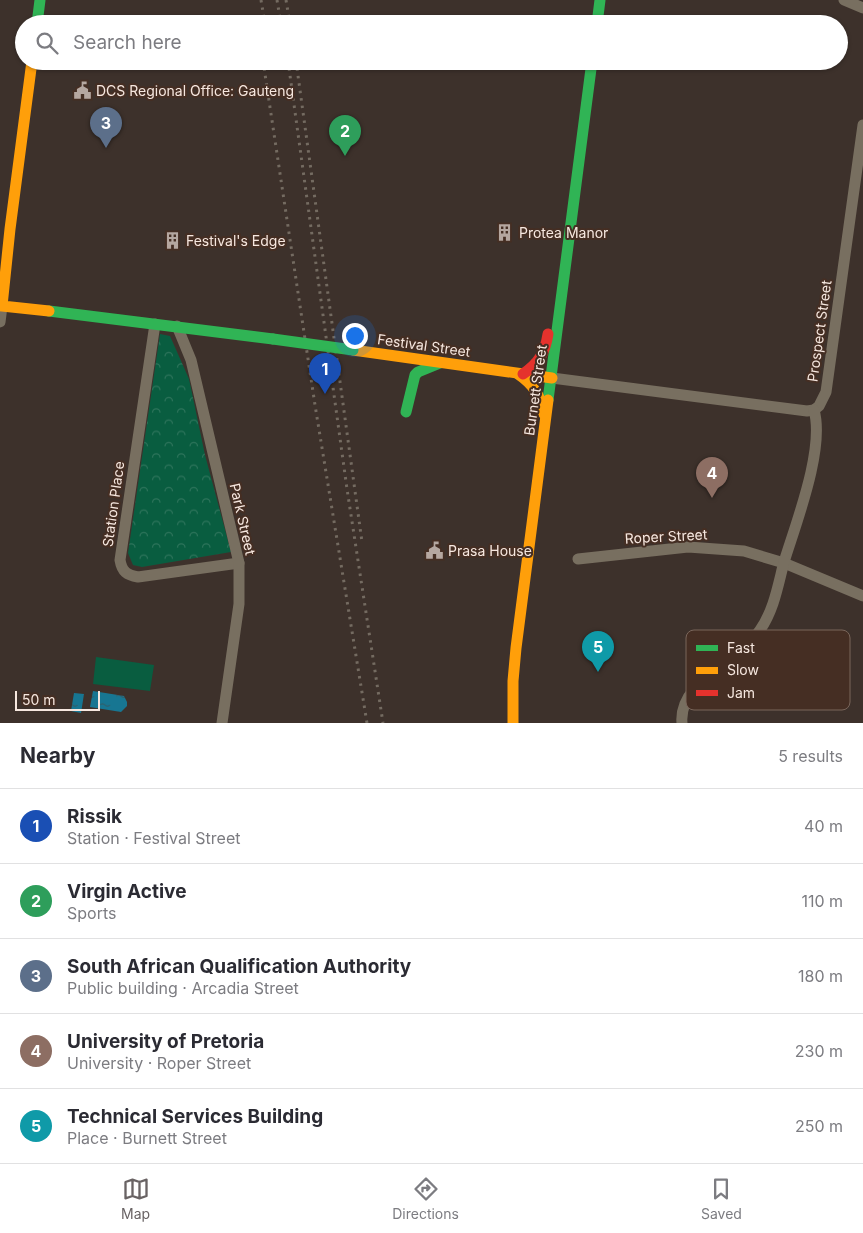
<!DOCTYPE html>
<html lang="en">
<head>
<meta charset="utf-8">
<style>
	body { margin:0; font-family:Inter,sans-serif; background:#f7f7f7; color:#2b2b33 }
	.scale { position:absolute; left:15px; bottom:12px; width:85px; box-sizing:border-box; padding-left:5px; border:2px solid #f6e7df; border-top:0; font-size:14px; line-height:18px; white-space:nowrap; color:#f6e7df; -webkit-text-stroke:4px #452e23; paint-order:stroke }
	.you { position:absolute; left:354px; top:335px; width:18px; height:18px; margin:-12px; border:4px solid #fff; border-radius:50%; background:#1a73e8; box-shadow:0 0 0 8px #1a73e833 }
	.badge { display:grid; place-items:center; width:32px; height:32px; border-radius:50%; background:#696364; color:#fff; font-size:16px; font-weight:700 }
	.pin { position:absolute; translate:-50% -41px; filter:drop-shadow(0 1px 2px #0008) }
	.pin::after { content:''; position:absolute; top:26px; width:18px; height:15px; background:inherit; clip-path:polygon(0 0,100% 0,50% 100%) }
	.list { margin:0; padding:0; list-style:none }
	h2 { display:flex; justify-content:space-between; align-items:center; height:65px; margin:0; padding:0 20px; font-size:21px }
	h2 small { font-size:16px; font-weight:400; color:#7c7c81 }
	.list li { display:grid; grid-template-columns:32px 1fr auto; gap:15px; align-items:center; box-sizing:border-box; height:75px; padding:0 20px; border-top:1px solid #e1e1e2 }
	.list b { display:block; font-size:19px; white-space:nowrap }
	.list p { margin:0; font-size:16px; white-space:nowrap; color:#7c7c81 }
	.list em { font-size:16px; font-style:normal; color:#7c7c81 }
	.icon { flex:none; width:28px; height:28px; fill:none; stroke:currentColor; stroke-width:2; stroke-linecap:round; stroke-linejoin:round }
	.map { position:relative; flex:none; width:863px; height:723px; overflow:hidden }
	.search { position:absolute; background:#fff; box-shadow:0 1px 4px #0004; left:15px; right:15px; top:15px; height:55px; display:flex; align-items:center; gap:12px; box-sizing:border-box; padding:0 18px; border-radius:28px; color:#7c7c81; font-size:19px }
	.sheet { height:440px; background:#fff }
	nav { display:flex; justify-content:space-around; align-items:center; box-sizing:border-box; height:70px; border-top:1px solid #e1e1e2; background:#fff; font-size:14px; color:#7c7c81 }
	nav a { display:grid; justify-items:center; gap:2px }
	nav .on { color:#696364 }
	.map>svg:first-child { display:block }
</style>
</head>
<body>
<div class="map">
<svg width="863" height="723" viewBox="0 0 863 723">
	<defs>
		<pattern id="forest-crowns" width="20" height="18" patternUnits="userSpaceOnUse" patternTransform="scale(1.25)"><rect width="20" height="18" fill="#095d40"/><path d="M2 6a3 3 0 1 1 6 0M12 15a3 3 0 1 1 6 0" fill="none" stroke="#2d745b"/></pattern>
		<pattern id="water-ripples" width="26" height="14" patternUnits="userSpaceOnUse" patternTransform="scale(1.25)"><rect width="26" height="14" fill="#177692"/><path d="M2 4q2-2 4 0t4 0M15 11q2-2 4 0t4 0" fill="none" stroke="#305e6a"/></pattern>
	</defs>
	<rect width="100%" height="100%" fill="#3d312b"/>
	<path fill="#095d40" d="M96,657L154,665L150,691L93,684Z"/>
	<path fill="url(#forest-crowns)" d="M160,334L170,336L189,379L205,455L231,552L142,567L133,565L128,553Z"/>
	<g fill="url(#water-ripples)">
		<path d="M93,691L124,696L127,702V706L121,712L90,707Z"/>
		<path d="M74,693L84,694L81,713L71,711Z"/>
	</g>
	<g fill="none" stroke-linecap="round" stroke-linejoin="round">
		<g stroke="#786f60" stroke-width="11">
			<path d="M844,0L863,8"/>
			<path d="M0,306H2L0,322"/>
			<path d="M155,324L120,560C122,572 127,575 138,577L239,563"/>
			<path d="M177,326L191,360L239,563V604L222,723"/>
			<path d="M552,378L807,411L814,410"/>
			<path d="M814,410L819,406L826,392L863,125"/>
			<path d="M578,559L688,547L744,551L784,563L863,596"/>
			<path d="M682,723C678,681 739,661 760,630C774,610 778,585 784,562C796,523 825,449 814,410"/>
		</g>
		<g stroke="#30b455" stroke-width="11">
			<path d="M37,24L40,0"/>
			<path d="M597,24L600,0"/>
			<path d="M49,311L273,339"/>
			<path d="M548,400L592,61"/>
			<path d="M406,412L415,375L418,372L440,363"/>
		</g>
		<g stroke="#ff9f0a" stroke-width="11">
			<path d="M32,61L10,229L2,306L49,311"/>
			<path d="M353,350L552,378"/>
			<path d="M518,374C534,385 540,395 544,414"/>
			<path d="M513,723V681L516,648L548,400"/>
		</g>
		<path stroke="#e5322d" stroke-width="11" d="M523,374C539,363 545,353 548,334"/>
		<g stroke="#746b61" stroke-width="3" stroke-dasharray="2.5 5" stroke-linecap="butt">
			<path d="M261,0L265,24"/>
			<path d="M277,0L281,24"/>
			<path d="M286,0L290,24"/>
			<path d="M263,61L315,405L367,723"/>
			<path d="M288,61L347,489L383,723"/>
			<path d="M296,61L362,542"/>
		</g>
		<path stroke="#30b455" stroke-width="11" d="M273,339L353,350"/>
	</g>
	<defs>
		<symbol id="civic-bare" viewBox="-9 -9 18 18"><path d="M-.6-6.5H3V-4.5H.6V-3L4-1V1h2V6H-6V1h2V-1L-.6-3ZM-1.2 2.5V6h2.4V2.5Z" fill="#b5a7a0" stroke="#452e23" stroke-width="2.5" paint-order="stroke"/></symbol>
		<symbol id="building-bare" viewBox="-9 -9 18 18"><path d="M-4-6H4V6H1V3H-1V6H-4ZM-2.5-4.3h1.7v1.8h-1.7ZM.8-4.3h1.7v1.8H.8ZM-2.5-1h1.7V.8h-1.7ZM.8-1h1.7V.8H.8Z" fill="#b5a7a0" stroke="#452e23" stroke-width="2.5" paint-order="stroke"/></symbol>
	</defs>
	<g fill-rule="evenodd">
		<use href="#civic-bare" x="70" y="78" width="25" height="25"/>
		<use href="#building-bare" x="492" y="220" width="25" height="25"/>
		<use href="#building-bare" x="160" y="228" width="25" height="25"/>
		<use href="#civic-bare" x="422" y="538" width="25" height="25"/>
	</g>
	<g text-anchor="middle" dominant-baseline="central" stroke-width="4" stroke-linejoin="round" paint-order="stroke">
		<g font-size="14" fill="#f6e7df" stroke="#452e23" text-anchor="start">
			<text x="96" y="90">DCS Regional Office: Gauteng</text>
			<text x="519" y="232">Protea Manor</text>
			<text x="186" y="240">Festival's Edge</text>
			<text x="448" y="550">Prasa House</text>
		</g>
		<g font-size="14" fill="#f6e7df" stroke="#452e23">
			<text transform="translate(819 331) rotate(-82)">Prospect Street</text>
			<text transform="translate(424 345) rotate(8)">Festival Street</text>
			<text transform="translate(535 390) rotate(-82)">Burnett Street</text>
			<text transform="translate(113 504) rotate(-82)">Station Place</text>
			<text transform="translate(243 519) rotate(77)">Park Street</text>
			<text transform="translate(666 536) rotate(-3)">Roper Street</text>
		</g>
	</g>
	<rect x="686" y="630" width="164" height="80" rx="8" fill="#452e23" stroke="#7a665b" stroke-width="1"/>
	<rect x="696" y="645" width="22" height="6" fill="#30b455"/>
	<rect x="696" y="667" width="22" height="7" fill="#ff9f0a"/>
	<rect x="696" y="690" width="22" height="6" fill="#e5322d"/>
	<g font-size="14" fill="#f6e7df">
		<text x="727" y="653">Fast</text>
		<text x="727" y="675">Slow</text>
		<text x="727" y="698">Jam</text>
	</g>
</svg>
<div class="scale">50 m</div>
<div class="you"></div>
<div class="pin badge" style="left:325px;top:394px;background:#1a4fb4">1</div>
<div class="pin badge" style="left:345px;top:156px;background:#2e9e5b">2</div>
<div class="pin badge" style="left:106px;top:148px;background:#5c6f8a">3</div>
<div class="pin badge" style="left:712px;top:498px;background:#8d6e63">4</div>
<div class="pin badge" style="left:598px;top:672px;background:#0f9aa8">5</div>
<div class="search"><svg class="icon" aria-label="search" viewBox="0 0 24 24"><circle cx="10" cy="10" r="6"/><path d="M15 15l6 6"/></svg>Search here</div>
</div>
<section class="sheet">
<h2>Nearby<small>5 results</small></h2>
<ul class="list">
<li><span class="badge" style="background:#1a4fb4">1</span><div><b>Rissik</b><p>Station · Festival Street</p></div><em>40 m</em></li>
<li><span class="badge" style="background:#2e9e5b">2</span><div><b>Virgin Active</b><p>Sports</p></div><em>110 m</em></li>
<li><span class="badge" style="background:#5c6f8a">3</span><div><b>South African Qualification Authority</b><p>Public building · Arcadia Street</p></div><em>180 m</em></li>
<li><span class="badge" style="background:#8d6e63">4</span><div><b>University of Pretoria</b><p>University · Roper Street</p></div><em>230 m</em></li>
<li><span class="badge" style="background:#0f9aa8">5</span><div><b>Technical Services Building</b><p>Place · Burnett Street</p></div><em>250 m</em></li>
</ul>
</section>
<nav>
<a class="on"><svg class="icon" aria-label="map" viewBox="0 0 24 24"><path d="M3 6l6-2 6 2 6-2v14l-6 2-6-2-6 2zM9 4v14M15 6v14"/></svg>Map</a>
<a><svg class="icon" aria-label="directions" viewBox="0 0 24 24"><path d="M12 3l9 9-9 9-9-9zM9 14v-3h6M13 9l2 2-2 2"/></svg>Directions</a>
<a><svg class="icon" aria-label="saved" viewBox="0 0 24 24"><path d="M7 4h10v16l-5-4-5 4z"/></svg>Saved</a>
</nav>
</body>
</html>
